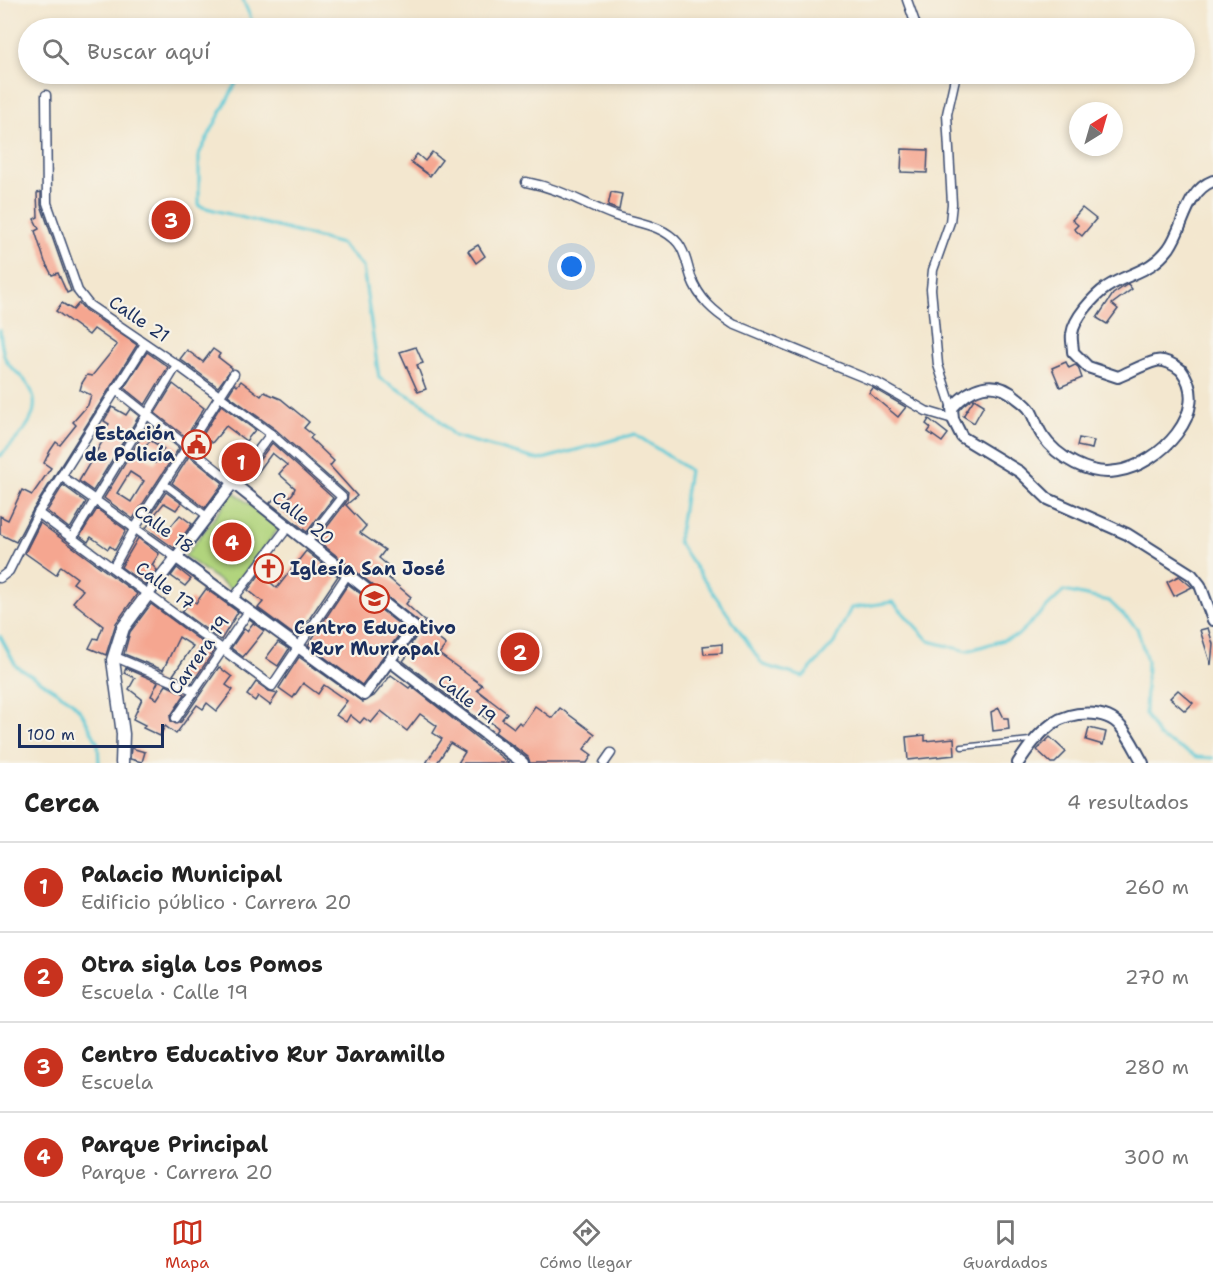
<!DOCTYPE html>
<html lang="es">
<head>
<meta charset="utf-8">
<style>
	body { margin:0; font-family:"Shantell Sans",sans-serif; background:#f6f6f6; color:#222 }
	.compass { position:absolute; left:1069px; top:102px; width:54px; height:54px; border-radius:50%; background:#fff; box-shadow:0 3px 9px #0003; rotate:37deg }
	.scale { position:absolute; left:18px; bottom:15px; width:146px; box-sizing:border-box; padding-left:6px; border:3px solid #1b2f5e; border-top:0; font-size:16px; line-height:21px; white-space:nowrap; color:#1b2f5e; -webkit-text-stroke:4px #f7f3e8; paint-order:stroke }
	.you { position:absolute; left:572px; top:267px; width:21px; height:21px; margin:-15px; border:4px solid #fff; border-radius:50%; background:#1a73e8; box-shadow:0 0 0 9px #1a73e833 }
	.badge { display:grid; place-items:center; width:39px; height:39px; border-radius:50%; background:#c8321e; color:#fff; font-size:20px; font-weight:700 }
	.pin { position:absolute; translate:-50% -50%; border:3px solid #fff; box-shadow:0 2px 6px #0006 }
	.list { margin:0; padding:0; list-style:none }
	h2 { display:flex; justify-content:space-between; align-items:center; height:78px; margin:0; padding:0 24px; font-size:26px }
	h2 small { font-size:20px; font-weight:400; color:#767676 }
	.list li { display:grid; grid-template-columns:39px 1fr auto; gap:18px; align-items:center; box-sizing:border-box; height:90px; padding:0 24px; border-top:2px solid #e0e0e0 }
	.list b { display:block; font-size:22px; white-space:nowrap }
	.list p { margin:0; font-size:20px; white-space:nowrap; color:#767676 }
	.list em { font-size:20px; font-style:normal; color:#767676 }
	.icon { flex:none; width:33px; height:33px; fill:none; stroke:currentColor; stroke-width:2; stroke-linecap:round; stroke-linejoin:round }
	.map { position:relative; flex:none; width:1213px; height:763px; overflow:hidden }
	.search { position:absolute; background:#fff; box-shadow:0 3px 9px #0003; left:18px; right:18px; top:18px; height:66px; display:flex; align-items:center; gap:15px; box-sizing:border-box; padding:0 21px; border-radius:33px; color:#767676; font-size:22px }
	.sheet { height:438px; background:#fff }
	nav { display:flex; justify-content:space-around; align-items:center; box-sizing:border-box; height:84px; border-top:2px solid #e0e0e0; background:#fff; font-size:16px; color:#767676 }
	nav a { display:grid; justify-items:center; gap:3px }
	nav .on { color:#c8321e }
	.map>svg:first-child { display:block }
</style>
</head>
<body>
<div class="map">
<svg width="1213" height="763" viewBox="0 0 1213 763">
	<rect width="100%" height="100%" fill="#f7f3e8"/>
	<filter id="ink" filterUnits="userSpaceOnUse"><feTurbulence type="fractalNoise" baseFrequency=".0167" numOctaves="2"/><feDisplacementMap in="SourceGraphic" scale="12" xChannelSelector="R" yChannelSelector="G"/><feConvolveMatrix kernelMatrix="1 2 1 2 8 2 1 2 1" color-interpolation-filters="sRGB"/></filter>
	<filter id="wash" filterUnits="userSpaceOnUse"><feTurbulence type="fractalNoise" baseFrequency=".008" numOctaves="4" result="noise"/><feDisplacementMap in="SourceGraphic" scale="24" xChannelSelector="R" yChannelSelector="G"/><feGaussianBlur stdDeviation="1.35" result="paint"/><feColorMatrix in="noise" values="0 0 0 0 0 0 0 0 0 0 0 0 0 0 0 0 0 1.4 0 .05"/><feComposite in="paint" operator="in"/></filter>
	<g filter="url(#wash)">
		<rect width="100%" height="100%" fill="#f3e7cf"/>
		<path fill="#b1d47d" stroke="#66826e" stroke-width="1.5" d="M234,492L279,528L232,590L185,556Z"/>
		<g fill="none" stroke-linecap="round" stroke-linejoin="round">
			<g stroke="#5dc9d6" stroke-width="3">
				<path d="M243,0L255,28"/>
				<path d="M241,74L199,154V206L341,244L363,267L379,378L425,405L454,436L539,460L635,434L689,470L678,542L763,665L803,677L834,643L851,608L893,602L929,641L967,651L1017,636L1064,591L1109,601L1137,628L1147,661L1145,714L1159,737L1197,757L1213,758"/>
				<path d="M0,330C1,339 2,350 5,358C8,367 20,374 26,382C49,411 20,436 0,456"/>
				<path d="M0,636L16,666L70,700L82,713L98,744L99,763"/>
			</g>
		</g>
		<g id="blocks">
			<g fill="#f5a690" fill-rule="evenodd">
				<path d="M902,149L928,150L927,173L901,172Z"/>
				<path d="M432,152L442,160L430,176L411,162L417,154L425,161Z"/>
				<path d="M41,192V205L71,291L67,293L58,273L52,275L45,262L35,231L39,229L34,219L38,217L37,193Z"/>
				<path d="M611,192L622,194L619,210L608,206Z"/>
				<path d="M1082,208L1096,219L1082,236L1074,229L1078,225L1072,220Z"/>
				<path d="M478,245L485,256L476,263L468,251Z"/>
				<path d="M1128,284L1132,289L1112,304L1118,309L1107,324L1097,318L1113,294Z"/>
				<path d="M62,303L73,310L79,303L85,310L137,345L33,510L16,542L0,534V516L8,520L22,490L32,495L51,468L44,463L50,451L56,442L60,445L76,425L73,422L88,405L91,395L80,390L82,383L87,375L92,376L117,345L94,329L89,335L56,311Z"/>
				<path d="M416,347L423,363L417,365L426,389L418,392L400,352Z"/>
				<path d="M213,349L220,354L218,357L232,368L218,387L180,359L187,350L203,362Z"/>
				<path d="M147,352L168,367L145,405L124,388Z"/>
				<path d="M1066,362L1069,368L1075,365L1078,367L1082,378L1060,387L1052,368Z"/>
				<path d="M241,381L261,396L264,392L281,399L309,422L304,428L313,435L310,438L334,461L330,466L357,496L346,505L366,526L360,533L385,550L379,558L391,568L385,575L411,597L406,604L425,621L422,626L446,645L439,654L482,685L477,690L507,713L502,719L514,728L519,722L522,725L535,706L552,718L560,708L595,734L584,749L592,755L587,763H530L528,757L495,732L498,728L480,714L477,718L403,661L414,647L411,644L420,631L421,624L317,540L347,501L348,494L275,429L228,395L235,384L237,386Z"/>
				<path d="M173,384L204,408L186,437L155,413Z"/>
				<path d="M873,388L904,406L906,407L898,417L869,393Z"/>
				<path d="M974,399L984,405L974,423L963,416Z"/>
				<path d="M221,405L255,430L246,441L226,426L212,443L203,436L196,446Z"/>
				<path d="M112,407L126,415L130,409L139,416L93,491L79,481L105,437L102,435L109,424L104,421Z"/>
				<path d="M929,419L948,434L942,442L928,432L931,428L926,424Z"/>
				<path d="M149,424L179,448L133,519L104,498ZM150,440L164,449L155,463L141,454ZM130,472L144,481L131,502L117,493Z"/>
				<path d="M1079,438L1094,441L1092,449L1077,446Z"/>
				<path d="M272,443L333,498L307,532L270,503L275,498L283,505L293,493L295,488L279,474L287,465L272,453L253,479L248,475Z"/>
				<path d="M189,456L223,483L205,508L172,483Z"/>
				<path d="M63,485L86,502L70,529L47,511Z"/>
				<path d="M166,492L181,503L176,510L164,503L152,518L150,516Z"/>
				<path d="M97,509L126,530L115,550L110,546L108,549L91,537L88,542L80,536Z"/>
				<path d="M180,515L192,524L174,548L146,528L152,519L167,531Z"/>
				<path d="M40,523L137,594L116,623L106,655L89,648L94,638L98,639L103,626L73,602L83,590L73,583L77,578L61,566L56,575L25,553Z"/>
				<path d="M138,538L159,554L152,565L157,570L146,585L121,567Z"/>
				<path d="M306,551L338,576L297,637L258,608L263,602L248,590L260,574L277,588Z"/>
				<path d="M177,568L191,579L185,586L171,576Z"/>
				<path d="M1179,576L1192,587L1174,596L1167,582Z"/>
				<path d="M348,584L404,628L362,685L308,645Z"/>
				<path d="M206,589L238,612L221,640L182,612L191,599L196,603Z"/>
				<path d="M151,604L214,651L192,683L173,675L193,646L179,637L163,670L124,654L130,632Z"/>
				<path d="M253,623L264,631L243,657L231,648L244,629L247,631Z"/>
				<path d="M1208,628L1213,644L1211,665L1200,630Z"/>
				<path d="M278,642L289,649L278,666L266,658Z"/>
				<path d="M722,644V653L704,654L703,646Z"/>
				<path d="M299,657L363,702L374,696L391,675L409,688L411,686L509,763H458L465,752L450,743L437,763H426L442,739L433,733L437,726L420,714L407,731L381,711L371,723L364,718L360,723L350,715L346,722L336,715L347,701L324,685L318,694L303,683L293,698L279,688Z"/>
				<path d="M219,667L232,677L226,685L233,690L217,711L207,703L203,709L197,705L176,734L165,726L160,736L143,728L145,725L133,719L142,699L129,689L135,678L124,673L126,668L158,682L151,696L157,699L166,685L185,694L170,717L171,721L176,724L181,722Z"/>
				<path d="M256,682L269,691L278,693L270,705L258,696L255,701L247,695Z"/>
				<path d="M1178,690L1193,703L1185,711L1170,698Z"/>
				<path d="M999,708L1004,718H1008L1009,729L993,731L991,712Z"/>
				<path d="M1089,728L1106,732L1103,745L1086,740Z"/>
				<path d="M925,735V741L954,738L955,755L908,760L906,737Z"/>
				<path d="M1050,737L1066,752L1055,763H1051L1037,750Z"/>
				<path d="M131,748L145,752L142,762L130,759Z"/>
			</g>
		</g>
	</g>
	<g filter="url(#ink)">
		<use href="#blocks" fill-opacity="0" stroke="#3b4b6f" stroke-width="1.5"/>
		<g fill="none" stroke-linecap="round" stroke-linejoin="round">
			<defs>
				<path id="service" d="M962,747L1030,740"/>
				<path id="pedestrian" d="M163,483L208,517"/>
				<g id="minor">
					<path d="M907,0L917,28"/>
					<path d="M46,95L47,203L78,291L89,305L177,365L271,434L342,497L307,542"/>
					<path d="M526,182C563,189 583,204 616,216C637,223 663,225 678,243C686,253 687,265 691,277C699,299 714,312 733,324L877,383L926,411L953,419"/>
					<path d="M115,389L233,483L271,434"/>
					<path d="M952,408L938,365L931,289L933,270L950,222L952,204L947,114L956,74"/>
					<path d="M61,476L178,559"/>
					<path d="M38,513L272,686L347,575"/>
					<path d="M72,538L177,365"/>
					<path d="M113,568L135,528L234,374"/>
					<path d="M0,578L9,571L38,513L145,344"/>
					<path d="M233,599L288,527"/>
					<path d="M113,656L193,690"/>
					<path d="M176,718L249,611"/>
					<path d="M604,763L611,753"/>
				</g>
				<g id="tertiary">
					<path d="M1213,181C1186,191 1184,227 1169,248C1150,273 1130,272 1107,287C1094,296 1074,318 1072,334C1071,339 1073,346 1073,352L1088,367L1118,377C1130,372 1144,364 1156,361C1164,359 1175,365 1181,370C1213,411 1159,465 1117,471C1090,476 1057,458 1042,435C1037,428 1035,418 1030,410C1027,405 1022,402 1017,398C994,377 970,387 952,408L953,419L962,437L1020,472L1048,499L1127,534L1192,575L1200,585L1213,620"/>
					<path d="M148,594L233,483L414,627L364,695L178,559"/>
					<path d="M390,661L523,763"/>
					<path d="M1018,763C1028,748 1037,735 1052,724C1070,711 1106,708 1121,727C1130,737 1136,751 1143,763"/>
				</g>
				<path id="secondary" d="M122,763L123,734L113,660L123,628L148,594"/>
			</defs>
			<use href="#service" stroke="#3b4b6f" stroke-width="7"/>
			<use href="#pedestrian" stroke="#3b4b6f" stroke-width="9"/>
			<use href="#minor" stroke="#3b4b6f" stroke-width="11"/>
			<use href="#tertiary" stroke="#3b4b6f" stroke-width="14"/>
			<use href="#secondary" stroke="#3b4b6f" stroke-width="15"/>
			<use href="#service" stroke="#fff" stroke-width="4"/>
			<use href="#pedestrian" stroke="#fff" stroke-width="6"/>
			<use href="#minor" stroke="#fff" stroke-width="8"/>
			<use href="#tertiary" stroke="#fff" stroke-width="10"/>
			<use href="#secondary" stroke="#fff" stroke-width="12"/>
		</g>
	</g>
	<defs>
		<symbol id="civic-ring" viewBox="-11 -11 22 22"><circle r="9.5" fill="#f7f3e8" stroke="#c8321e" stroke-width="1.5"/><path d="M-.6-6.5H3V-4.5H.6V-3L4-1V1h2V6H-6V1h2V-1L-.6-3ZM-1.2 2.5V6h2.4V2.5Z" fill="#c8321e"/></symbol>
		<symbol id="church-ring" viewBox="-11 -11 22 22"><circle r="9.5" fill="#f7f3e8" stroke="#c8321e" stroke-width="1.5"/><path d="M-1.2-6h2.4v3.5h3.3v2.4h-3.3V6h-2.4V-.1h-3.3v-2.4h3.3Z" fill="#c8321e"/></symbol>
		<symbol id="school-ring" viewBox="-11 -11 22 22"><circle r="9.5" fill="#f7f3e8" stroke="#c8321e" stroke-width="1.5"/><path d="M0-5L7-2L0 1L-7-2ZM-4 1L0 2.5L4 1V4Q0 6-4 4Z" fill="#c8321e"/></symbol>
	</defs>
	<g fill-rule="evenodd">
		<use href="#civic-ring" x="180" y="428" width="33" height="33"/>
		<use href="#church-ring" x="252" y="552" width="33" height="33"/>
		<use href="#school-ring" x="358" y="582" width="33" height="33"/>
	</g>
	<g text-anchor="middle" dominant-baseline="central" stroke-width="4.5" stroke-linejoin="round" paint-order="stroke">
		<g font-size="18" fill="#1b2f5e" stroke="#f7f3e8">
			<text transform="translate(139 319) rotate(34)">Calle 21</text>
			<text transform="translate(303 518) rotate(39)">Calle 20</text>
			<text transform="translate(164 529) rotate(36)">Calle 18</text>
			<text transform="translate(165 586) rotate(37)">Calle 17</text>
			<text transform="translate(199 655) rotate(-55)">Carrera 19</text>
			<text transform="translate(467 699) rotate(38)">Calle 19</text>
		</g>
		<g font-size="18" font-weight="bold" fill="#1b2f5e" stroke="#f7f3e8" text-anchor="end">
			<text x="175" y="434">Estación<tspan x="175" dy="21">de Policía</tspan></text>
			<text x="290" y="569" text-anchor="start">Iglesía San José</text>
			<text x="375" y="628" text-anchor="middle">Centro Educativo<tspan x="375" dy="21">Rur Murrapal</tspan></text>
		</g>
	</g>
</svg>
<svg class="compass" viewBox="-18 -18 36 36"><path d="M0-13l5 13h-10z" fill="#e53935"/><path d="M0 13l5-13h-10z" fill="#767676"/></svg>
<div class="scale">100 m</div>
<div class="you"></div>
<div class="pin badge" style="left:241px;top:462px">1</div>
<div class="pin badge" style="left:520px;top:652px">2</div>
<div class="pin badge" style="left:171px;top:220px">3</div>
<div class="pin badge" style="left:232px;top:542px">4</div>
<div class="search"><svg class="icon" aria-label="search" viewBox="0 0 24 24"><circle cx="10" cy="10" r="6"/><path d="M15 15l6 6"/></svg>Buscar aquí</div>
</div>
<section class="sheet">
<h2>Cerca<small>4 resultados</small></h2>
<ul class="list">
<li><span class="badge">1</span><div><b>Palacio Municipal</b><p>Edificio público · Carrera 20</p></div><em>260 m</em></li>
<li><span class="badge">2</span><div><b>Otra sigla Los Pomos</b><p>Escuela · Calle 19</p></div><em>270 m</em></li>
<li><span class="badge">3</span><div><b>Centro Educativo Rur Jaramillo</b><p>Escuela</p></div><em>280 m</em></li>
<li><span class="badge">4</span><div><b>Parque Principal</b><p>Parque · Carrera 20</p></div><em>300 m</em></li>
</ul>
</section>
<nav>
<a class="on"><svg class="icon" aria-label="map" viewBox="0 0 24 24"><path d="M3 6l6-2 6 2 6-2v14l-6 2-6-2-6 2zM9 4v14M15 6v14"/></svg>Mapa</a>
<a><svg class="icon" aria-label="directions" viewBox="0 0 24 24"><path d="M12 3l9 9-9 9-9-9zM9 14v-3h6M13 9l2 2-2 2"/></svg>Cómo llegar</a>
<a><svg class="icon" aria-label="saved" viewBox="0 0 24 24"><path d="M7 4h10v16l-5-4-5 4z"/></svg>Guardados</a>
</nav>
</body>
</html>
